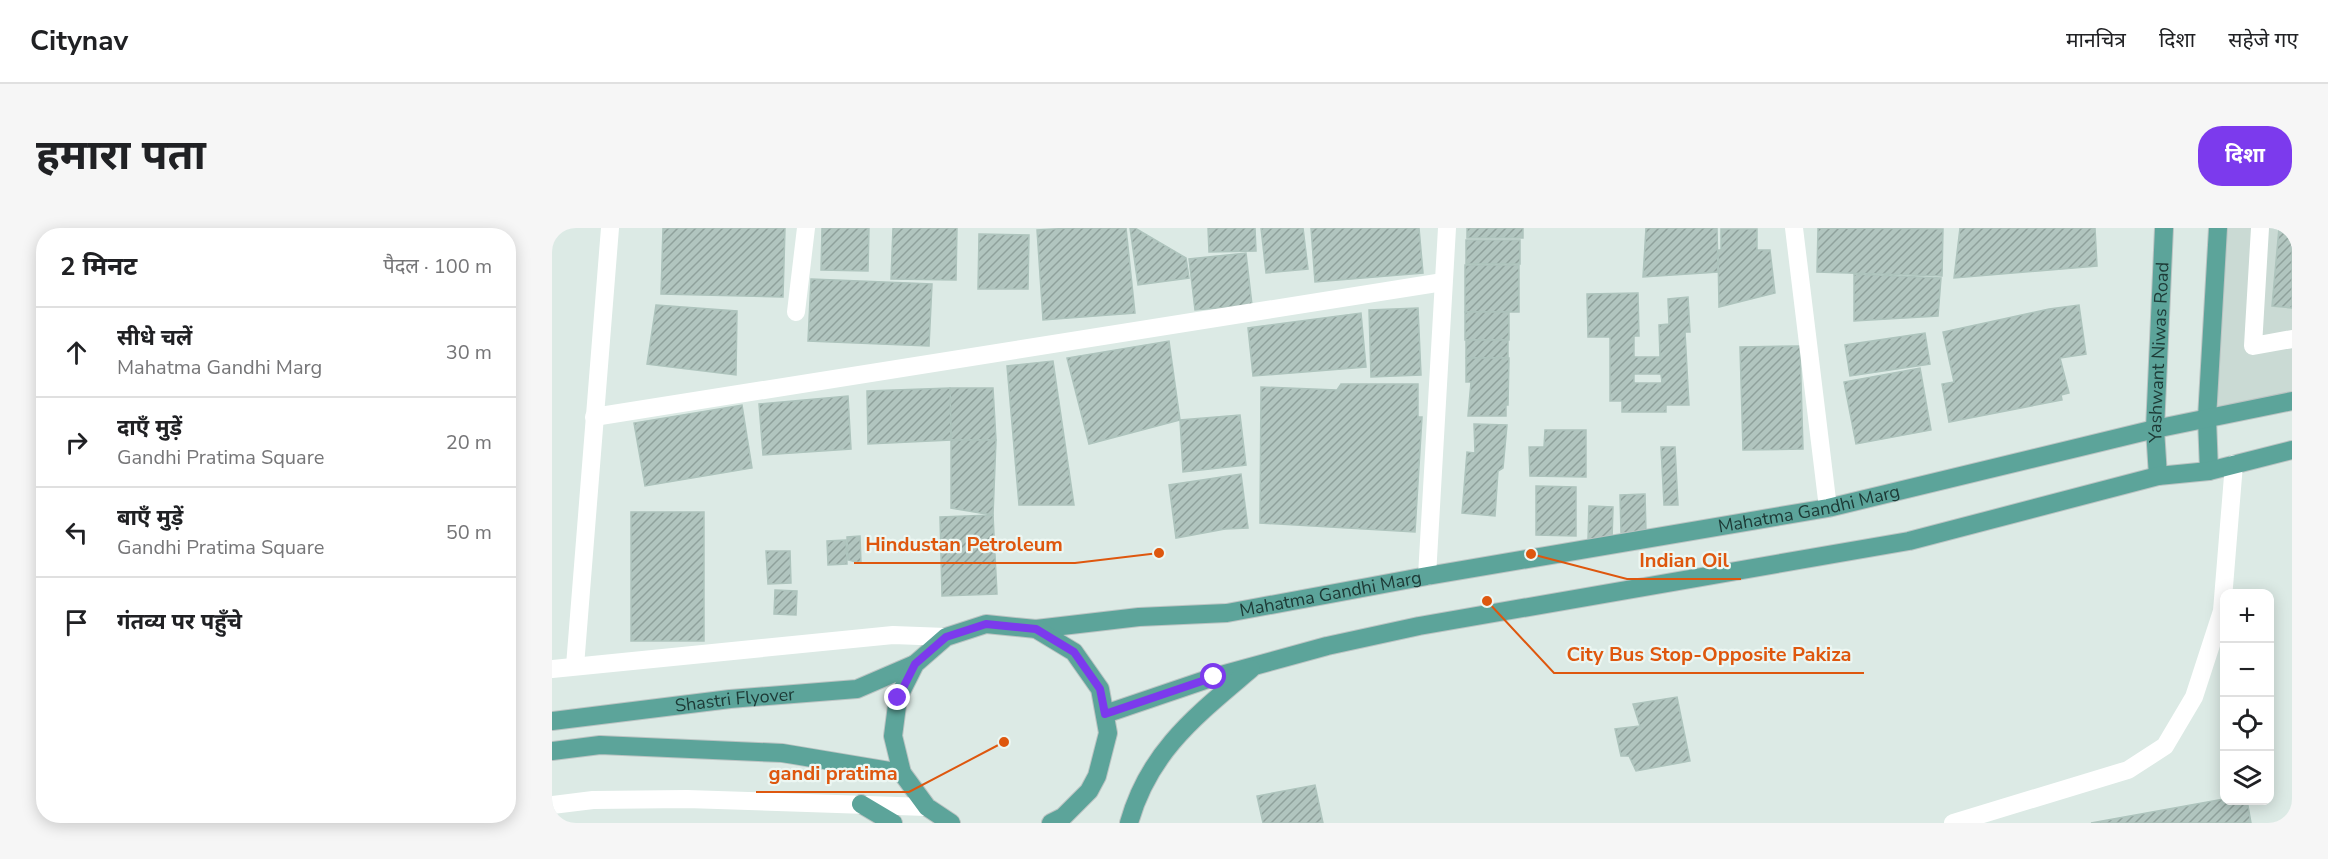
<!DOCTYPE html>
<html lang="hi">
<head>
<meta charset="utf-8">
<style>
	body { margin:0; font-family:"Nunito Sans","Noto Sans Devanagari",sans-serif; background:#f6f6f6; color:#202124 }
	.controls { position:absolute; right:18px; bottom:18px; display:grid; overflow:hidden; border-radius:12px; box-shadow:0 3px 15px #0003 }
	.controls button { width:54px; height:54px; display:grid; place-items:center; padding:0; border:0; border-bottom:2px solid #e0e0e0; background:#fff; color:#202124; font:30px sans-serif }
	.stop { position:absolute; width:18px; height:18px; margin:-14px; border:4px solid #7c3aed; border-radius:50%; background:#fff }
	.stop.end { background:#7c3aed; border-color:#fff; box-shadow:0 2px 6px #0008 }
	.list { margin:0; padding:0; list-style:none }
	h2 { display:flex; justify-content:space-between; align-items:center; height:78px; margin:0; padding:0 24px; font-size:26px }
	h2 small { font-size:20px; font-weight:400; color:#757577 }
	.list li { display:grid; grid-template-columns:39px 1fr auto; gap:18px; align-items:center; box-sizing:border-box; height:90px; padding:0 24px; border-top:2px solid #e0e0e0 }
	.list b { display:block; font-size:22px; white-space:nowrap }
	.list p { margin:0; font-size:20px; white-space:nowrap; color:#757577 }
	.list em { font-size:20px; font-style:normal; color:#757577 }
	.icon { flex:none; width:33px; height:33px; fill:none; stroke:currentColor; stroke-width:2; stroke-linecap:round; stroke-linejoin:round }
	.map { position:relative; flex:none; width:1740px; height:595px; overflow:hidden; border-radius:24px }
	header { display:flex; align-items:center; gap:36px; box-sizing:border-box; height:84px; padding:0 30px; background:#fff; border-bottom:2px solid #e0e0e0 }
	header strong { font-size:28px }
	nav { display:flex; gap:33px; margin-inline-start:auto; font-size:21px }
	.intro { display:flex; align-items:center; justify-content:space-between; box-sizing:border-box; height:144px; padding:0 36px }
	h1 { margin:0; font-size:42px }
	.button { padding:15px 27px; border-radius:24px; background:#7c3aed; color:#fff; font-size:21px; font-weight:700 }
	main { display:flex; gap:36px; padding:0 36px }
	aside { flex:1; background:#fff; border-radius:24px; box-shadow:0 3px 15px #0003 }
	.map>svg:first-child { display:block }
</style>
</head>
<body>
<header>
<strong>Citynav</strong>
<nav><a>मानचित्र</a><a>दिशा</a><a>सहेजे गए</a></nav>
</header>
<div class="intro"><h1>हमारा पता</h1><a class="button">दिशा</a></div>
<main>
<aside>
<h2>2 मिनट<small>पैदल · 100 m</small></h2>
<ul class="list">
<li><svg class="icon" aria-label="ahead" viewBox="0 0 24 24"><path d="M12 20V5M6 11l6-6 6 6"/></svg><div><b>सीधे चलें</b><p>Mahatma Gandhi Marg</p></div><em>30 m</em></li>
<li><svg class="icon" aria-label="right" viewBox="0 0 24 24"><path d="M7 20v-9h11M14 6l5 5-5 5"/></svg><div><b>दाएँ मुड़ें</b><p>Gandhi Pratima Square</p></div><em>20 m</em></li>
<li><svg class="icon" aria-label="left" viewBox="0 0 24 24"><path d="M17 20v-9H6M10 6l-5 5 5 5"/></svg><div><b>बाएँ मुड़ें</b><p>Gandhi Pratima Square</p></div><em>50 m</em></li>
<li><svg class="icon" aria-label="arrive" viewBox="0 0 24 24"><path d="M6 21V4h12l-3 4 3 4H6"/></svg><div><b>गंतव्य पर पहुँचे</b></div></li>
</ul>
</aside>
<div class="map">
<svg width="1740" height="595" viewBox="0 0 1740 595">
	<defs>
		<pattern id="building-hatch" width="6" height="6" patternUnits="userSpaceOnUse" patternTransform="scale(1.5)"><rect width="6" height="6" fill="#b1c5bf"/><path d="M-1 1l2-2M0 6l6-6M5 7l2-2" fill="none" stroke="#8fa19c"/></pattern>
	</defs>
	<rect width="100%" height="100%" fill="#dceae5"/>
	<path fill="#cadad4" d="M1675,0H1740V164L1662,179Z"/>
	<g fill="url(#building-hatch)" stroke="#aec4bd" stroke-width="1.5" fill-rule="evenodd">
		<path d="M111,0H233L231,69L109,66Z"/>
		<path d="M270,0H317L316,43L269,42Z"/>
		<path d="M341,0H405L404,52L339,51Z"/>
		<path d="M520,0H574L583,85L491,92L485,2Z"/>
		<path d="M578,0H583L634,30L637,50L586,57Z"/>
		<path d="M656,0H703L704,23L657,24Z"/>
		<path d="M709,0H751L756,41L714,45Z"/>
		<path d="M759,0H867L871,45L763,54Z"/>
		<rect x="915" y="0" width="56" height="10"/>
		<path d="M1094,0H1165L1166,44L1091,49Z"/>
		<path d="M1266,0L1391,1L1390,48L1265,44Z"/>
		<path d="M1408,0H1543L1545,38L1402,50Z"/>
		<path d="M1727,0H1740V80L1720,78Z"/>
		<path d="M1169,1H1205V22H1218L1223,65L1167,79L1166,22H1169Z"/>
		<path d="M427,6L477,7L476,61H426Z"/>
		<rect x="914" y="12" width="54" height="24"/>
		<path d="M694,25L700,77L643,82L637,31Z"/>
		<rect x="913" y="37" width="54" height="47"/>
		<path d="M1302,46L1389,50L1386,88L1302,93Z"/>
		<path d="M259,51L380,56L377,118L256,113Z"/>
		<path d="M1086,65L1087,108H1082V129H1108L1107,97L1117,96L1116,71L1136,69L1138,104H1133L1137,177H1114V184H1070V173H1058V109H1036L1035,66ZM1082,146H1109L1110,155H1082Z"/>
		<path d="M104,77L185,83L184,147L95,136Z"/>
		<path d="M1527,77L1534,126L1508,130L1517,165L1509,167L1510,172L1397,194L1390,156L1402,154L1391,104L1497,81Z"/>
		<path d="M866,80L869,147L819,149L817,82Z"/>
		<rect x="913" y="84" width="44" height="28"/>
		<path d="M809,85L814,139L701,148L696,100Z"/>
		<path d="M1373,105L1378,136L1298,148L1293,117Z"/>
		<rect x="914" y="112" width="42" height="18"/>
		<path d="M617,113L628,192L537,216L515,130Z"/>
		<path d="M1248,118L1251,221L1191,222L1188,119Z"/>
		<path d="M914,130H957L956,177H954V188H916L919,154H914Z"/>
		<path d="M501,133L522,277H467L455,138Z"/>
		<path d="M1368,140L1379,202L1304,216L1292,154Z"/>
		<path d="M789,156H866V189H870L863,304L708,295L709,159L785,162Z"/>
		<path d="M398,160H441L444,212H399Z"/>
		<path d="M398,160L399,212L316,216L315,163Z"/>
		<path d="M296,168L299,221L211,227L207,176Z"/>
		<path d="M190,177L200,240L93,258L82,195Z"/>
		<path d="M688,187L694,237L631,244L628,192Z"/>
		<path d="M922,196L955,197L951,240L946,243L943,288L910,285L915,224L923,225Z"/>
		<path d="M993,202H1034V249L978,248L977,219H992Z"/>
		<path d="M399,212H444L441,287L399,280Z"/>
		<path d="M1109,219H1123L1126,277H1112Z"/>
		<path d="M689,246L696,300L673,301L624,310L617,257Z"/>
		<path d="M984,258L1024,259V308L984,307Z"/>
		<path d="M1093,266L1094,304L1069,305L1068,267Z"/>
		<path d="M1037,278L1061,279L1060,312L1036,311Z"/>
		<rect x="79" y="284" width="73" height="129"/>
		<path d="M441,287L445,366L390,368L388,289Z"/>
		<path d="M308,308L309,335L296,332L295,309Z"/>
		<path d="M294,312L295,336L276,337L275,313Z"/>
		<path d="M214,323H238L239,355L216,356Z"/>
		<path d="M223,362L245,363L244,387L222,386Z"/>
		<path d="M1125,469L1138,533L1084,543L1077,528H1069L1063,501L1088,498L1081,476Z"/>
		<path d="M763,557L771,595H711L705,568Z"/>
		<path d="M1672,571L1695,572L1699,595H1539Z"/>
	</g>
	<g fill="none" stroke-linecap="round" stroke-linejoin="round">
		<defs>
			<g id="major">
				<path d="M1657,243L1655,190L1666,0"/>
				<path id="s1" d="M1606,248L1603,201L1612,0"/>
				<path id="s2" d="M484,401L587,389L675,385L875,348L1276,280L1603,201L1740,173"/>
				<path d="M553,486L662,449L775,418L867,398L1357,313L1606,248L1657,243L1740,222"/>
				<path id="s3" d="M0,493L178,471L305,461L363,436"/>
				<path d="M0,523L48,517L230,525L350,545"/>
				<path d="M309,576L341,595"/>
				<path d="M399,595L375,579L350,545L341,508L346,470L363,436L394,409L434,396L484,401L522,424L548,461L556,505L545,548L537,563L511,589L499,595"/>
				<path d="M577,595C597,523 645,487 699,441"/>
			</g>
		</defs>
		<use href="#major" stroke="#bbc4c3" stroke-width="20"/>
		<g stroke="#fff" stroke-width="18">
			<path d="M1242,0L1276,280"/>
			<path d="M1708,0L1701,118L1740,111"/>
			<path d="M244,84L254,0"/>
			<path d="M42,189L891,54"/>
			<path d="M875,348L895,0"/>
			<path d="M23,438L58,0"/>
			<path d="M0,441L341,407L394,409"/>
			<path d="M0,577L41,572L135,571L375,579"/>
			<path d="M1401,595L1576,542L1613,518L1642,469L1670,383L1682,236"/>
		</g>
		<use href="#major" stroke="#5ca49a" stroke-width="18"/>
	</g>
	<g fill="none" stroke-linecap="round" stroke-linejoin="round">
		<path stroke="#7c3aed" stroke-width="8" d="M346,470L363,436L394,409L434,396L484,401L522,424L548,461L553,486L662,449"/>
	</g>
	<g text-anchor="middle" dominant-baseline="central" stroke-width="4.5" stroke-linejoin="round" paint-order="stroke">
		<g font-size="18" fill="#1d3a36" stroke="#ecf7f3">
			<text stroke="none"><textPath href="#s1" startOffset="124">Yashwant Niwas Road</textPath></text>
			<text stroke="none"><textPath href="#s2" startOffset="783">Mahatma Gandhi Marg</textPath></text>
			<text stroke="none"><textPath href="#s2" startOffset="297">Mahatma Gandhi Marg</textPath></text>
			<text stroke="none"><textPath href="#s3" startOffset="184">Shastri Flyover</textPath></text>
		</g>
	</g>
	<path fill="none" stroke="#de570e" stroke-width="2" d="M607 325L523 335H302M979 326L1075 351H1189M935 373L1002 445H1312M452 514L357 564H204"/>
	<g fill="#de570e" stroke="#ecf7f3" stroke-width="2">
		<circle cx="607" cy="325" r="6"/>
		<circle cx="979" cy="326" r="6"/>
		<circle cx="935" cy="373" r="6"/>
		<circle cx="452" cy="514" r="6"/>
	</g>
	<g font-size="20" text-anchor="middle" font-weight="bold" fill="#de570e" stroke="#ecf7f3" stroke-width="4.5" stroke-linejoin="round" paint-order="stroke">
		<text x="412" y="323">Hindustan Petroleum</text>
		<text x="1132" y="339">Indian Oil</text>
		<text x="1157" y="433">City Bus Stop-Opposite Pakiza</text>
		<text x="281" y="552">gandi pratima</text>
	</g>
</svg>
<div class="controls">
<button>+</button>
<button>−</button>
<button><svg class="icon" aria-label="locate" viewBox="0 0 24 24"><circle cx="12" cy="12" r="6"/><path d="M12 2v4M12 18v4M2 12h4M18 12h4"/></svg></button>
<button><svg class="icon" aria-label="layers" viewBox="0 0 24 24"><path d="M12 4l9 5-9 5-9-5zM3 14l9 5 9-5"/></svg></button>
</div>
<div class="stop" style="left:662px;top:449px"></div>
<div class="stop end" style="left:346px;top:470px"></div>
</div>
</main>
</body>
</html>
